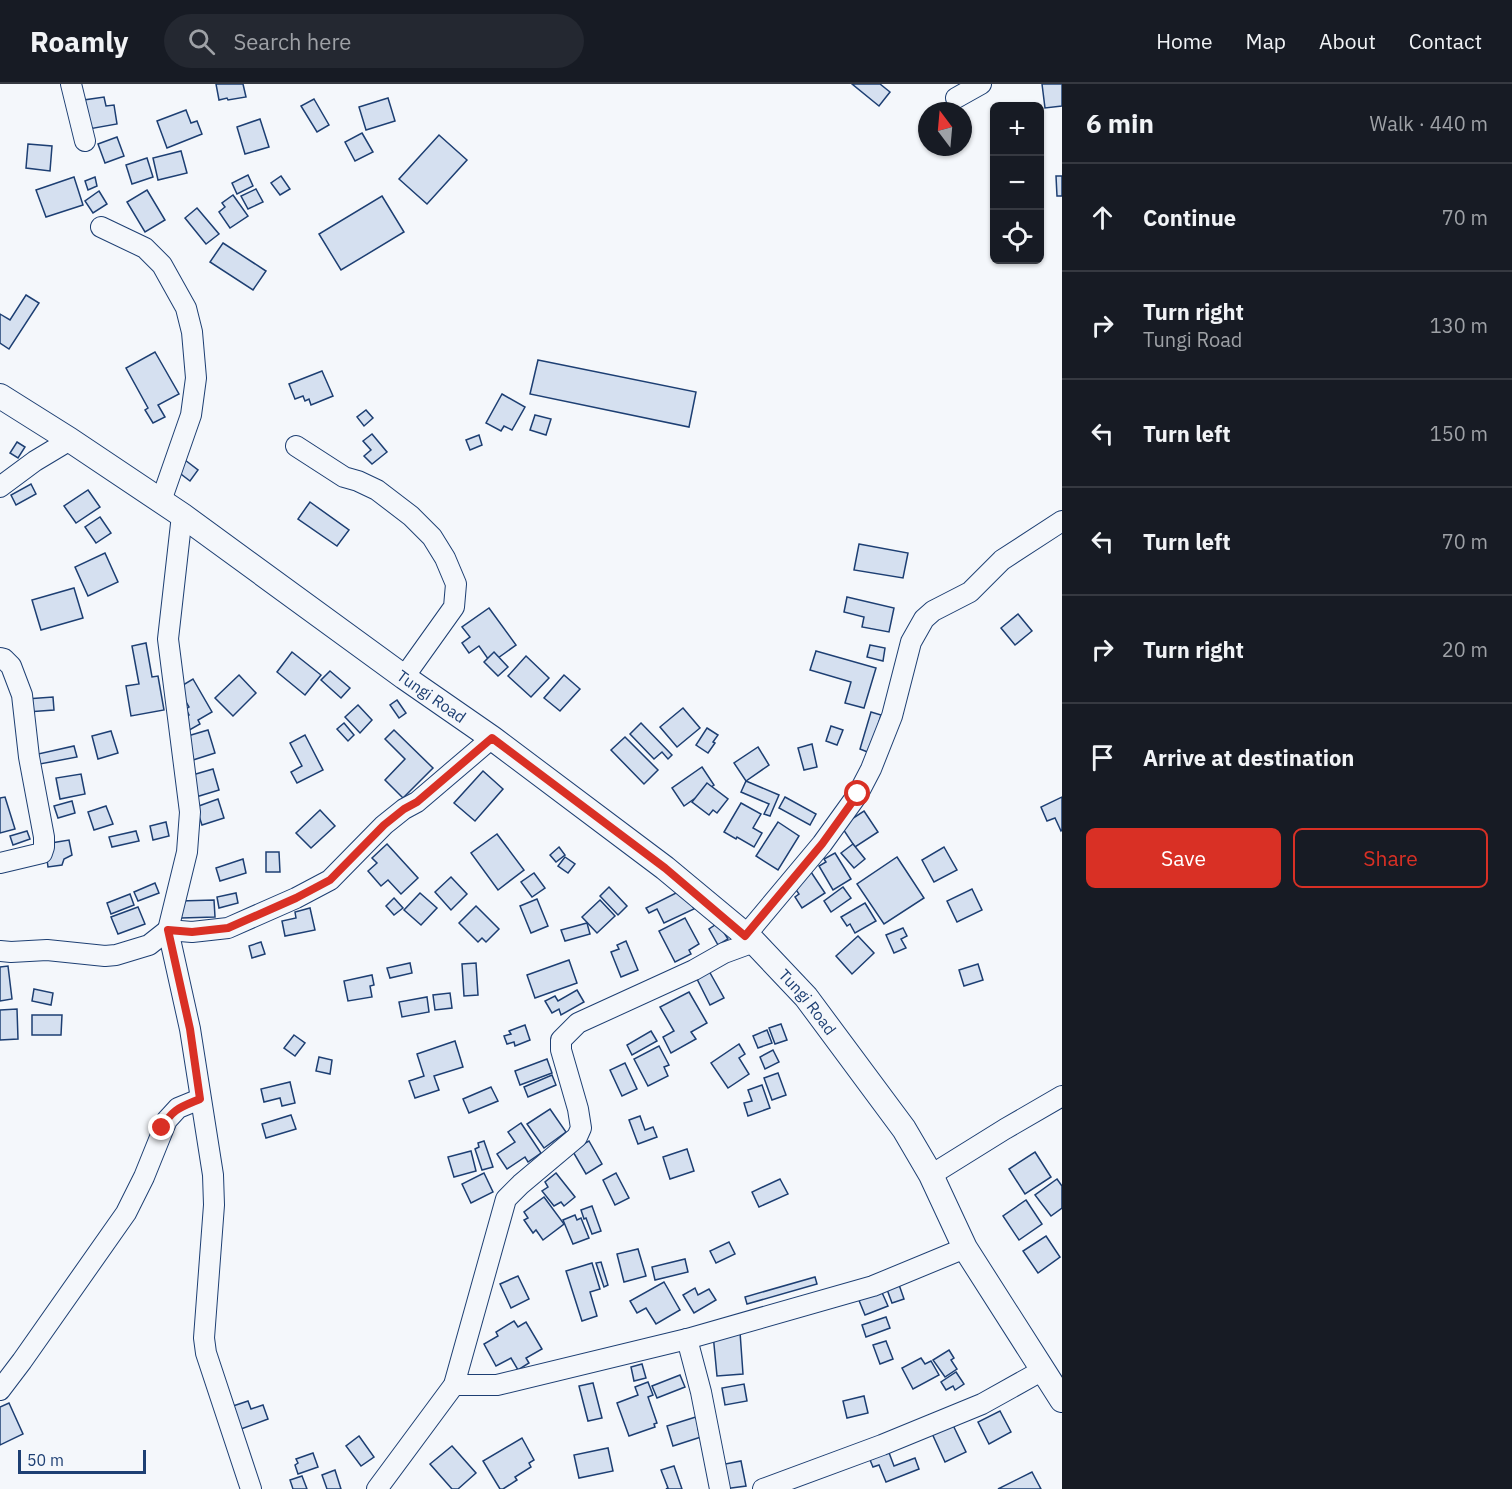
<!DOCTYPE html>
<html lang="en">
<head>
<meta charset="utf-8">
<style>
	body { margin:0; font-family:"IBM Plex Sans",sans-serif; background:#242831; color:#f1f3f6 }
	.controls { position:absolute; right:18px; top:18px; display:grid; overflow:hidden; border-radius:9px; box-shadow:0 2px 4px #0004 }
	.controls button { width:54px; height:54px; display:grid; place-items:center; padding:0; border:0; border-bottom:2px solid #363941; background:#171b24; color:#f1f3f6; font:30px sans-serif }
	.compass { position:absolute; left:918px; top:18px; width:54px; height:54px; border-radius:50%; background:#171b24; box-shadow:0 2px 4px #0004; rotate:344deg }
	.scale { position:absolute; left:18px; bottom:15px; width:128px; box-sizing:border-box; padding-left:6px; border:3px solid #1d3f73; border-top:0; font-size:16px; line-height:21px; white-space:nowrap; color:#1d3f73; -webkit-text-stroke:4px #f4f7fb; paint-order:stroke }
	.stop { position:absolute; width:18px; height:18px; margin:-14px; border:4px solid #d93025; border-radius:50%; background:#fff }
	.stop.end { background:#d93025; border-color:#fff; box-shadow:0 2px 6px #0008 }
	.list { margin:0; padding:0; list-style:none }
	h2 { display:flex; justify-content:space-between; align-items:center; height:78px; margin:0; padding:0 24px; font-size:26px }
	h2 small { font-size:20px; font-weight:400; color:#9ea1a6 }
	.list li { display:grid; grid-template-columns:39px 1fr auto; gap:18px; align-items:center; box-sizing:border-box; height:108px; padding:0 24px; border-top:2px solid #363941 }
	.list b { display:block; font-size:22px; white-space:nowrap }
	.list p { margin:0; font-size:20px; white-space:nowrap; color:#9ea1a6 }
	.list em { font-size:20px; font-style:normal; color:#9ea1a6 }
	.actions { display:flex; gap:12px; padding:18px 24px }
	.actions a { flex:1; padding:14px 0; border:2px solid #d93025; border-radius:9px; text-align:center; font-size:21px; color:#d93025 }
	.actions .main { background:#d93025; color:#fff }
	.icon { flex:none; width:33px; height:33px; fill:none; stroke:currentColor; stroke-width:2; stroke-linecap:round; stroke-linejoin:round }
	.map { position:relative; flex:none; width:1062px; height:1405px; overflow:hidden }
	header { display:flex; align-items:center; gap:36px; box-sizing:border-box; height:84px; padding:0 30px; background:#171b24; border-bottom:2px solid #363941 }
	header strong { font-size:28px }
	nav { display:flex; gap:33px; margin-inline-start:auto; font-size:21px }
	.search { width:420px; height:54px; background:#242831; display:flex; align-items:center; gap:15px; box-sizing:border-box; padding:0 21px; border-radius:33px; color:#9ea1a6; font-size:22px }
	main { display:flex }
	aside { flex:1; background:#171b24 }
	.map>svg:first-child { display:block }
</style>
</head>
<body>
<header>
<strong>Roamly</strong>
<div class="search"><svg class="icon" aria-label="search" viewBox="0 0 24 24"><circle cx="10" cy="10" r="6"/><path d="M15 15l6 6"/></svg>Search here</div>
<nav><a>Home</a><a>Map</a><a>About</a><a>Contact</a></nav>
</header>
<main>
<div class="map">
<svg width="1062" height="1405" viewBox="0 0 1062 1405">
	<rect width="100%" height="100%" fill="#f4f7fb"/>
	<g fill="#d5e0f0" stroke="#1d3f73" stroke-width="1.5">
		<path d="M216,0H243L246,13L228,16L227,14L219,16Z"/>
		<path d="M852,0H880L890,8L879,22Z"/>
		<path d="M1042,0H1062V22L1045,24Z"/>
		<path d="M104,13L106,22L114,21L117,40L89,45L84,16Z"/>
		<path d="M388,14L395,37L366,46L359,23Z"/>
		<path d="M314,15L329,41L317,48L301,22Z"/>
		<path d="M186,26L191,39L197,37L202,50L167,64L157,37Z"/>
		<path d="M260,35L269,63L245,70L237,43Z"/>
		<path d="M362,49L373,68L355,77L345,58Z"/>
		<path d="M439,51L467,76L427,120L399,95Z"/>
		<path d="M117,53L124,72L105,79L98,60Z"/>
		<path d="M28,60L52,62L50,87L26,84Z"/>
		<path d="M181,67L187,89L158,96L153,74Z"/>
		<path d="M147,74L153,93L132,100L126,81Z"/>
		<path d="M248,91L253,102L237,110L232,99Z"/>
		<path d="M281,92L290,105L280,111L271,99Z"/>
		<path d="M1056,92H1062V112H1057Z"/>
		<path d="M74,93L83,121L46,133L36,106Z"/>
		<path d="M95,93L97,102L88,106L85,97Z"/>
		<path d="M256,105L263,118L248,125L241,112Z"/>
		<path d="M147,106L165,136L145,148L127,118Z"/>
		<path d="M99,107L107,120L93,129L85,117Z"/>
		<path d="M233,111L248,132L230,144L219,128L225,123L222,119Z"/>
		<path d="M382,112L404,148L341,186L319,150Z"/>
		<path d="M197,124L219,150L206,160L185,134Z"/>
		<path d="M223,159L266,187L253,206L210,178Z"/>
		<path d="M26,211L39,219L9,265L0,259V230L10,236Z"/>
		<path d="M155,268L179,310L158,321L165,333L153,339L145,326L148,324L126,284Z"/>
		<path d="M538,276L696,308L689,343L530,310Z"/>
		<path d="M322,287L333,312L311,321L309,315L305,317L303,312L295,315L289,300Z"/>
		<path d="M502,310L525,323L512,346L504,342L501,347L486,339Z"/>
		<path d="M366,326L373,334L364,342L357,333Z"/>
		<path d="M535,331L551,335L546,351L530,346Z"/>
		<path d="M372,350L387,368L372,380L364,372L371,366L363,357Z"/>
		<path d="M479,351L482,361L470,366L466,356Z"/>
		<path d="M17,358L25,363L18,374L10,369Z"/>
		<path d="M185,376L198,386L190,397L177,387Z"/>
		<path d="M31,400L36,410L16,421L11,411Z"/>
		<path d="M88,406L100,423L76,439L64,422Z"/>
		<path d="M310,418L349,446L337,462L298,435Z"/>
		<path d="M100,433L111,449L96,459L85,443Z"/>
		<path d="M859,460L908,469L903,494L854,486Z"/>
		<path d="M105,469L118,498L88,512L75,483Z"/>
		<path d="M74,504L83,534L41,546L32,516Z"/>
		<path d="M847,513L894,524L889,548L862,543L864,533L844,528Z"/>
		<path d="M489,524L516,561L491,579L479,562L469,569L462,559L470,553L462,543Z"/>
		<path d="M1018,530L1032,547L1015,561L1001,544Z"/>
		<path d="M146,559L152,593L158,592L164,626L131,632L126,602L139,600L132,562Z"/>
		<path d="M870,561L885,564L883,577L867,573Z"/>
		<path d="M816,567L876,584L864,624L845,619L851,598L810,586Z"/>
		<path d="M292,568L321,591L305,611L277,588Z"/>
		<path d="M494,568L508,583L498,592L484,578Z"/>
		<path d="M526,572L549,594L531,613L508,592Z"/>
		<path d="M330,587L350,604L341,614L321,596Z"/>
		<path d="M239,591L256,609L233,632L215,614Z"/>
		<path d="M564,591L580,605L560,627L544,614Z"/>
		<path d="M193,595L212,628L198,636L200,640L179,652L173,641L189,631L186,625L189,623L178,604Z"/>
		<path d="M53,613L54,626L27,628L26,615Z"/>
		<path d="M397,616L406,629L399,634L390,621Z"/>
		<path d="M358,621L372,636L360,649L345,633Z"/>
		<path d="M683,624L700,644L677,663L660,643Z"/>
		<path d="M871,628L881,631L870,669L860,665Z"/>
		<path d="M344,639L354,651L348,657L337,645Z"/>
		<path d="M641,639L672,671L668,675L662,668L654,675L630,650Z"/>
		<path d="M831,642L843,646L837,661L826,657Z"/>
		<path d="M707,644L718,651L713,658L715,659L708,669L696,661Z"/>
		<path d="M208,646L215,669L193,676L181,654Z"/>
		<path d="M394,646L433,684L403,714L385,696L405,675L385,655Z"/>
		<path d="M111,647L118,669L98,675L92,652Z"/>
		<path d="M305,651L323,686L297,699L291,688L302,682L290,659Z"/>
		<path d="M625,653L658,686L644,700L611,666Z"/>
		<path d="M812,660L817,683L804,686L798,664Z"/>
		<path d="M74,662L77,673L40,680L38,670Z"/>
		<path d="M758,663L769,681L746,697L734,679Z"/>
		<path d="M702,683L714,701L684,722L672,704Z"/>
		<path d="M213,685L219,706L196,713L189,692Z"/>
		<path d="M483,687L503,705L475,737L454,719Z"/>
		<path d="M81,690L85,710L60,715L56,694Z"/>
		<path d="M746,697L779,711L770,732L764,730L769,720L741,708Z"/>
		<path d="M707,699L728,715L717,729L713,726L709,731L692,718Z"/>
		<path d="M5,713L15,745L0,749V714Z"/>
		<path d="M785,713L816,730L810,741L779,724Z"/>
		<path d="M1062,713V746L1061,747L1055,734L1047,737L1041,723Z"/>
		<path d="M218,715L224,734L202,741L196,723Z"/>
		<path d="M72,717L75,729L58,734L54,722Z"/>
		<path d="M741,719L761,730L753,744L762,749L754,763L737,753L736,755L724,748Z"/>
		<path d="M106,722L113,740L94,746L88,728Z"/>
		<path d="M320,726L335,742L311,764L296,749Z"/>
		<path d="M864,727L878,748L855,763L841,742Z"/>
		<path d="M166,738L169,752L153,756L150,742Z"/>
		<path d="M778,738L799,752L778,786L756,772Z"/>
		<path d="M27,747L30,755L13,761L10,752Z"/>
		<path d="M136,747L139,757L112,763L109,753Z"/>
		<path d="M497,750L524,786L498,806L471,769Z"/>
		<path d="M69,756L72,771L64,775L62,781L48,783L46,768L51,759Z"/>
		<path d="M387,760L418,794L401,810L388,796L381,802L368,787L377,779L372,774Z"/>
		<path d="M853,760L865,775L854,784L841,769Z"/>
		<path d="M559,763L565,771L556,778L550,771Z"/>
		<path d="M944,763L957,786L934,798L922,776Z"/>
		<path d="M266,768H279L280,788H266Z"/>
		<path d="M835,769L851,795L833,806L819,782L826,778L824,775Z"/>
		<path d="M565,773L575,780L568,789L558,782Z"/>
		<path d="M897,773L924,814L884,840L857,800Z"/>
		<path d="M243,775L246,789L220,797L216,784Z"/>
		<path d="M811,788L825,809L802,824L795,813L799,810L792,800Z"/>
		<path d="M534,789L545,804L532,813L521,798Z"/>
		<path d="M451,793L467,810L451,826L435,808Z"/>
		<path d="M155,799L159,809L138,817L134,808Z"/>
		<path d="M609,803L627,822L618,831L600,812Z"/>
		<path d="M843,803L851,814L831,828L824,817Z"/>
		<path d="M684,805L694,825L664,839L657,825L649,829L646,824Z"/>
		<path d="M972,805L982,826L957,838L947,817Z"/>
		<path d="M236,809L238,819L219,824L217,813Z"/>
		<path d="M420,809L437,824L421,841L404,826Z"/>
		<path d="M130,810L134,821L111,830L107,819Z"/>
		<path d="M394,814L403,824L394,831L386,822Z"/>
		<path d="M537,815L548,842L531,849L520,822Z"/>
		<path d="M214,816L215,833L181,834L180,817Z"/>
		<path d="M600,816L615,832L597,849L582,833Z"/>
		<path d="M865,819L876,837L855,849L850,840L847,842L841,833Z"/>
		<path d="M476,822L499,845L486,858L482,854L478,858L459,839Z"/>
		<path d="M138,823L145,840L118,850L111,833Z"/>
		<path d="M310,824L315,846L285,852L282,837L296,834L295,828Z"/>
		<path d="M685,834L699,860L689,866L691,870L675,878L659,847Z"/>
		<path d="M587,839L590,850L565,857L561,846Z"/>
		<path d="M718,839L728,855L718,861L709,845Z"/>
		<path d="M903,844L907,852L901,855L906,864L894,869L886,851Z"/>
		<path d="M858,852L874,869L852,890L836,872Z"/>
		<path d="M626,857L638,886L621,893L611,868L619,865L617,861Z"/>
		<path d="M261,858L265,870L252,874L249,862Z"/>
		<path d="M569,876L577,899L535,914L527,891Z"/>
		<path d="M410,879L412,889L390,894L387,884Z"/>
		<path d="M476,879L478,911L464,912L462,880Z"/>
		<path d="M978,880L983,896L964,902L959,886Z"/>
		<path d="M8,882L12,915L0,917V883Z"/>
		<path d="M709,887L724,914L710,921L696,893Z"/>
		<path d="M372,891L374,901L370,902L372,913L348,917L344,897Z"/>
		<path d="M34,905L53,909L51,921L32,917Z"/>
		<path d="M577,906L584,918L561,931L559,925L552,929L545,917L555,912L558,917Z"/>
		<path d="M689,908L707,939L691,948L696,955L671,969L663,953L674,947L660,923Z"/>
		<path d="M450,909L452,924L435,926L433,911Z"/>
		<path d="M427,913L429,928L402,933L399,918Z"/>
		<path d="M17,925L18,955L0,956V926Z"/>
		<path d="M32,931H62L61,951H32Z"/>
		<path d="M781,940L787,956L775,960L769,944Z"/>
		<path d="M525,941L530,956L515,962L514,958L507,960L504,952L511,950L509,947Z"/>
		<path d="M767,946L772,959L758,964L753,952Z"/>
		<path d="M651,947L657,957L632,971L627,961Z"/>
		<path d="M294,951L305,959L295,972L284,964Z"/>
		<path d="M455,957L463,983L434,992L439,1006L415,1014L409,997L424,992L417,970Z"/>
		<path d="M739,960L745,970L739,974L749,990L728,1004L711,979Z"/>
		<path d="M659,962L669,981L664,983L668,992L648,1002L634,975Z"/>
		<path d="M773,966L779,978L765,985L760,973Z"/>
		<path d="M319,973L332,976L330,990L316,987Z"/>
		<path d="M547,975L552,989L520,1001L515,987Z"/>
		<path d="M625,979L637,1005L622,1012L610,986Z"/>
		<path d="M778,989L786,1011L772,1016L764,994Z"/>
		<path d="M552,991L556,1001L528,1013L524,1003Z"/>
		<path d="M290,998L295,1019L282,1022L280,1014L264,1018L261,1005Z"/>
		<path d="M762,1001L770,1024L748,1032L744,1019L752,1017L748,1006Z"/>
		<path d="M491,1003L498,1017L469,1029L463,1015Z"/>
		<path d="M550,1025L566,1048L544,1064L527,1040Z"/>
		<path d="M291,1031L296,1045L266,1054L262,1040Z"/>
		<path d="M640,1032L645,1046L653,1043L657,1053L638,1060L629,1036Z"/>
		<path d="M521,1039L541,1069L528,1078L525,1073L507,1085L497,1070L515,1058L508,1048Z"/>
		<path d="M484,1057L493,1083L482,1086L475,1065L479,1063L478,1059Z"/>
		<path d="M589,1057L602,1080L586,1090L572,1066Z"/>
		<path d="M687,1065L694,1087L670,1095L663,1073Z"/>
		<path d="M471,1067L476,1087L454,1093L448,1073Z"/>
		<path d="M1035,1068L1051,1093L1025,1110L1009,1085Z"/>
		<path d="M484,1089L493,1108L471,1119L462,1100Z"/>
		<path d="M556,1089L575,1113L564,1122L561,1118L554,1122L542,1107L548,1103L545,1098Z"/>
		<path d="M616,1089L629,1114L615,1121L603,1096Z"/>
		<path d="M780,1095L788,1110L759,1123L752,1108Z"/>
		<path d="M1057,1095L1062,1102V1124L1051,1132L1035,1111Z"/>
		<path d="M544,1113L564,1140L543,1156L536,1146L533,1149L524,1136L528,1134L524,1128Z"/>
		<path d="M1026,1116L1042,1140L1019,1156L1003,1132Z"/>
		<path d="M592,1122L601,1147L592,1150L586,1134L584,1135L581,1126Z"/>
		<path d="M575,1131L577,1136L581,1134L589,1154L573,1160L563,1136Z"/>
		<path d="M1046,1152L1060,1173L1038,1189L1023,1167Z"/>
		<path d="M729,1158L735,1170L716,1179L710,1167Z"/>
		<path d="M638,1165L646,1192L624,1198L617,1170Z"/>
		<path d="M685,1175L688,1188L655,1196L652,1183Z"/>
		<path d="M601,1178L608,1201L604,1203L596,1179Z"/>
		<path d="M592,1179L600,1205L590,1208L597,1232L582,1237L566,1187Z"/>
		<path d="M518,1192L529,1215L511,1224L500,1200Z"/>
		<path d="M815,1193L817,1200L747,1220L745,1213Z"/>
		<path d="M897,1195L904,1215L892,1219L885,1200Z"/>
		<path d="M664,1198L680,1226L656,1240L646,1224L637,1229L630,1217Z"/>
		<path d="M695,1204L698,1211L709,1205L716,1216L694,1229L683,1211Z"/>
		<path d="M880,1204L888,1222L865,1231L858,1214Z"/>
		<path d="M886,1233L890,1244L866,1253L862,1241Z"/>
		<path d="M514,1237L518,1243L526,1238L542,1265L526,1274L529,1279L518,1286L511,1274L496,1282L484,1260L498,1252L496,1248Z"/>
		<path d="M740,1248L743,1290L717,1292L713,1250Z"/>
		<path d="M886,1257L893,1275L880,1280L873,1261Z"/>
		<path d="M949,1266L954,1274L951,1276L957,1285L945,1293L933,1276Z"/>
		<path d="M921,1274L925,1280L931,1277L939,1291L913,1305L902,1284Z"/>
		<path d="M642,1280L646,1294L634,1297L631,1283Z"/>
		<path d="M956,1288L964,1300L955,1306L953,1302L946,1306L941,1298Z"/>
		<path d="M680,1291L685,1303L657,1314L652,1302Z"/>
		<path d="M648,1298L653,1311L648,1313L657,1339L654,1340L655,1343L629,1352L617,1319L638,1311L635,1303Z"/>
		<path d="M593,1299L602,1334L588,1337L579,1302Z"/>
		<path d="M744,1300L747,1317L725,1321L722,1304Z"/>
		<path d="M864,1312L868,1329L847,1334L843,1317Z"/>
		<path d="M248,1317L251,1325L263,1321L268,1335L241,1345L233,1322Z"/>
		<path d="M9,1319L23,1350L0,1361V1323Z"/>
		<path d="M1000,1327L1011,1348L989,1360L978,1338Z"/>
		<path d="M699,1332L702,1343L698,1345L701,1353L673,1362L667,1342Z"/>
		<path d="M950,1335L966,1368L945,1378L930,1345Z"/>
		<path d="M359,1352L374,1373L361,1382L346,1362Z"/>
		<path d="M522,1354L534,1376L529,1379L531,1383L515,1393L517,1396L503,1405H500L483,1377Z"/>
		<path d="M452,1362L476,1389L458,1405H452L430,1380Z"/>
		<path d="M608,1364L613,1387L579,1394L574,1371Z"/>
		<path d="M888,1366L894,1382L915,1374L919,1385L886,1398L879,1381L873,1383L870,1376L875,1374L874,1371Z"/>
		<path d="M313,1369L318,1383L298,1390L295,1381L298,1379L296,1375Z"/>
		<path d="M741,1377L746,1402L724,1405L720,1381Z"/>
		<path d="M674,1382L682,1405H666L668,1404L661,1386Z"/>
		<path d="M335,1386L341,1405H327L322,1391Z"/>
		<path d="M1032,1388L1041,1405H998Z"/>
		<path d="M302,1392L307,1405H293L290,1396Z"/>
	</g>
	<g fill="none" stroke-linecap="round" stroke-linejoin="round">
		<defs>
			<g id="minor">
				<path d="M71,0L85,57"/>
				<path d="M956,14L981,0"/>
				<path d="M101,143L145,164L162,181L186,224L192,248L196,294L191,331L161,417"/>
				<path d="M296,362L344,393L358,397L377,406L411,432L432,453L445,474L456,500L454,523L404,593"/>
				<path d="M0,403L35,377L70,356"/>
				<path d="M182,431L168,555L190,728L187,768L168,846L190,945L213,1091L214,1121L204,1254L206,1269L251,1405"/>
				<path d="M0,574L4,575L11,582L22,611L29,673L44,753V763L42,769L0,779"/>
				<path d="M745,852L822,760L858,710L871,685L892,632L911,558L924,535L933,527L970,508L1002,476L1062,437"/>
				<path d="M0,867L11,868L47,866L105,872L116,871L149,861L168,846L192,848L228,844L296,814L330,796L384,741L404,725L417,718L492,654"/>
				<path d="M931,1091L1005,1045L1062,1012"/>
				<path d="M687,1255L701,1308L720,1405"/>
				<path d="M454,1301H497L687,1255L873,1202L965,1164"/>
				<path d="M0,1306L22,1277L126,1129L144,1093L167,1036L178,1024L200,1015"/>
				<path d="M377,1405L454,1301L506,1115L521,1100L577,1053L581,1044L578,1025L561,966V956L578,939L694,886L724,869L754,858"/>
				<path d="M763,1405L882,1361L982,1320L1043,1286"/>
			</g>
			<g id="major">
				<path id="s1" d="M0,312L70,356L182,431L404,593L492,654L665,784L754,858L806,913L904,1045L931,1091L965,1164L1062,1316"/>
			</g>
		</defs>
		<use href="#minor" stroke="#1d3f73" stroke-width="22"/>
		<use href="#major" stroke="#1d3f73" stroke-width="26"/>
		<use href="#minor" stroke="#f4f7fb" stroke-width="20"/>
		<use href="#major" stroke="#f4f7fb" stroke-width="24"/>
	</g>
	<g fill="none" stroke-linecap="round" stroke-linejoin="round">
		<path stroke="#d93025" stroke-width="8" d="M162,1044C172,1025 181,1023 200,1015L190,945L168,846L192,848L228,844L296,814L330,796L384,741L404,725L417,718L492,654L665,784L745,852L822,760L858,710"/>
	</g>
	<g text-anchor="middle" dominant-baseline="central" stroke-width="4.5" stroke-linejoin="round" paint-order="stroke">
		<g font-size="16" fill="#1d3f73" stroke="#f4f7fb">
			<text stroke="none"><textPath href="#s1" startOffset="526">Tungi Road</textPath></text>
			<text stroke="none"><textPath href="#s1" startOffset="1012">Tungi Road</textPath></text>
		</g>
	</g>
</svg>
<div class="controls">
<button>+</button>
<button>−</button>
<button><svg class="icon" aria-label="locate" viewBox="0 0 24 24"><circle cx="12" cy="12" r="6"/><path d="M12 2v4M12 18v4M2 12h4M18 12h4"/></svg></button>
</div>
<svg class="compass" viewBox="-18 -18 36 36"><path d="M0-13l5 13h-10z" fill="#e53935"/><path d="M0 13l5-13h-10z" fill="#9ea1a6"/></svg>
<div class="scale">50 m</div>
<div class="stop" style="left:858px;top:710px"></div>
<div class="stop end" style="left:162px;top:1044px"></div>
</div>
<aside>
<h2>6 min<small>Walk · 440 m</small></h2>
<ul class="list">
<li><svg class="icon" aria-label="ahead" viewBox="0 0 24 24"><path d="M12 20V5M6 11l6-6 6 6"/></svg><div><b>Continue</b></div><em>70 m</em></li>
<li><svg class="icon" aria-label="right" viewBox="0 0 24 24"><path d="M7 20v-9h11M14 6l5 5-5 5"/></svg><div><b>Turn right</b><p>Tungi Road</p></div><em>130 m</em></li>
<li><svg class="icon" aria-label="left" viewBox="0 0 24 24"><path d="M17 20v-9H6M10 6l-5 5 5 5"/></svg><div><b>Turn left</b></div><em>150 m</em></li>
<li><svg class="icon" aria-label="left" viewBox="0 0 24 24"><path d="M17 20v-9H6M10 6l-5 5 5 5"/></svg><div><b>Turn left</b></div><em>70 m</em></li>
<li><svg class="icon" aria-label="right" viewBox="0 0 24 24"><path d="M7 20v-9h11M14 6l5 5-5 5"/></svg><div><b>Turn right</b></div><em>20 m</em></li>
<li><svg class="icon" aria-label="arrive" viewBox="0 0 24 24"><path d="M6 21V4h12l-3 4 3 4H6"/></svg><div><b>Arrive at destination</b></div></li>
</ul>
<div class="actions"><a class="main">Save</a><a>Share</a></div>
</aside>
</main>
</body>
</html>
